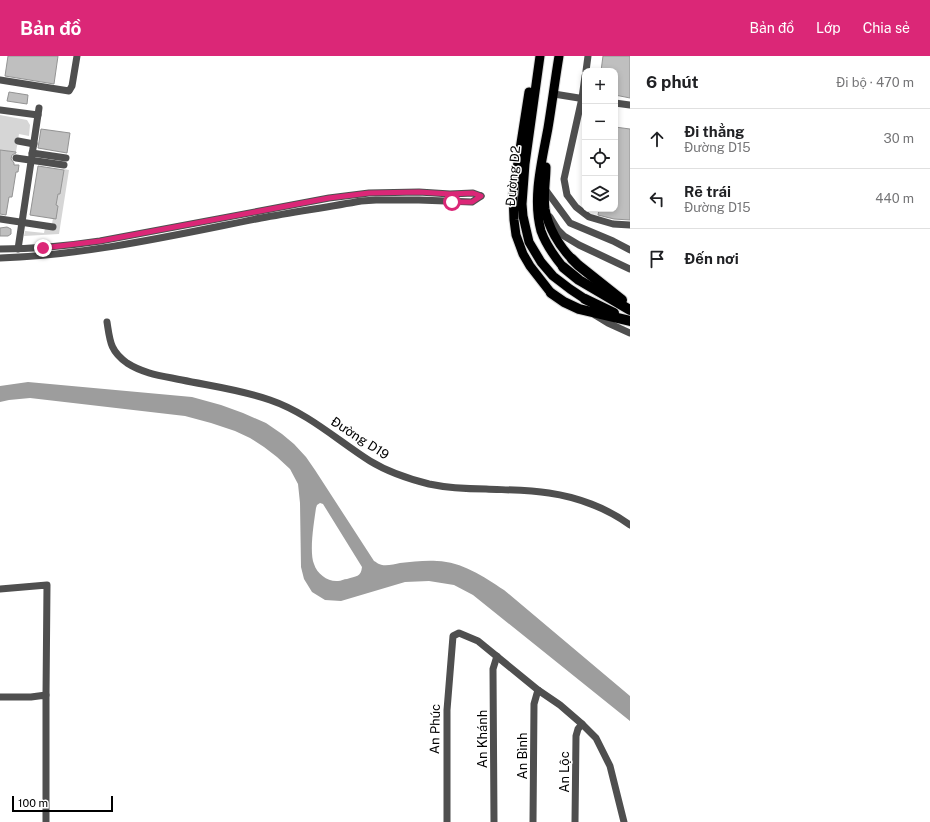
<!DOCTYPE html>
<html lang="vi">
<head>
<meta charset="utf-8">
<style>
	body { margin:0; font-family:"Public Sans",sans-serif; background:#f2f2f2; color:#202124 }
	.controls { position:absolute; right:12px; top:12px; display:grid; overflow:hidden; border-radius:8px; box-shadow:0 2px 6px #0003 }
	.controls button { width:36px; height:36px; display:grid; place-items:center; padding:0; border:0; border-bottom:1px solid #e0e0e0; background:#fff; color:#202124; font:20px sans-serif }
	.scale { position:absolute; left:12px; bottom:10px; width:101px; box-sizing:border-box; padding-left:4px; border:2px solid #000; border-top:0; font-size:11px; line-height:14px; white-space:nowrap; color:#000; -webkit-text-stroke:3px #fff; paint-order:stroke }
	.stop { position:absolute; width:12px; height:12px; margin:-9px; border:3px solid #db2777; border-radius:50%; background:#fff }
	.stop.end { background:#db2777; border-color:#fff; box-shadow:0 1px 4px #0008 }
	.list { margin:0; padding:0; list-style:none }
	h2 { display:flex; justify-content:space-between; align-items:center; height:52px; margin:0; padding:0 16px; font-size:17px }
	h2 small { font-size:13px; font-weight:400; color:#757577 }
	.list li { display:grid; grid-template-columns:26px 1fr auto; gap:12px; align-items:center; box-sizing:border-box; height:60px; padding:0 16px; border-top:1px solid #e0e0e0 }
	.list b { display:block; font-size:15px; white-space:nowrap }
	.list p { margin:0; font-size:13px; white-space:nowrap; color:#757577 }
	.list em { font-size:13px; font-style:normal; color:#757577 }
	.icon { flex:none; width:22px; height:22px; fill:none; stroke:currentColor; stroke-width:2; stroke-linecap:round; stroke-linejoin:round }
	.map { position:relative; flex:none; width:630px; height:766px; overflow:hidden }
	header { display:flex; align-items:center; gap:24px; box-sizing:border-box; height:56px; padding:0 20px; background:#db2777; color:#fff }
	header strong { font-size:19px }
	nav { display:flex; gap:22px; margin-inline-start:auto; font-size:14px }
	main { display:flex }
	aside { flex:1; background:#fff }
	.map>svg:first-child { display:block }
</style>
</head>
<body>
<header>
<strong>Bản đồ</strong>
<nav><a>Bản đồ</a><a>Lớp</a><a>Chia sẻ</a></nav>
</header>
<main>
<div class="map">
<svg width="630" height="766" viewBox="0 0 630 766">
	<rect width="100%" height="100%" fill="#fff"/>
	<g fill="#d6d6d6">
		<path d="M0,59L27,64L30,69L29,80L19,78L16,96L0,94Z"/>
		<path d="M64,113L69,114L59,178L24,180L25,175L44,177L45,172L55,173L56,169L52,168L53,162L56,163L58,150L56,149L58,138H60Z"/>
	</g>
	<path fill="#9d9d9d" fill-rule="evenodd" d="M28,326L192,341L221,349L243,357L266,367L282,378L294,388L306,401L315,414L374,505C375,505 378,508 379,508C385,511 394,508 400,507C412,506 425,504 437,505C462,506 483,520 504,534L630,640V665L473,539L454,529L429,525L405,526L341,545L325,544L312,536L304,523L301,511L300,447L298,428L290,413L277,401L264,391L250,382L235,375L211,367L185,360L30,342L9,344L0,346V330ZM320,447L323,448L362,511C361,521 356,520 347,523C344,523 341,525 338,525C328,526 317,518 314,508C309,496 314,466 316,452L317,449Z"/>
	<g fill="#bfbfbf" stroke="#939393">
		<path d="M8,0H58L54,28L5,20Z"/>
		<path d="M603,0H630V42L615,39V15H601Z"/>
		<path d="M9,36L28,39L27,48L7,45Z"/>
		<path d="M615,71L630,73V164L614,163L598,159L599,153H615Z"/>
		<path d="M41,73L70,77L67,97L38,92Z"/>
		<path d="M0,94L16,96V97L12,99L11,103L14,107V109H19L18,116H16L12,141H9L6,159L0,158Z"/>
		<path d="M38,110L64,114L60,138H58L56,149L58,150L56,163L30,159Z"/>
		<path d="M7,171L11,173V178L8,180H0V172Z"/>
	</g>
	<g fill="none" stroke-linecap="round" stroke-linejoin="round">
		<defs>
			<g id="major">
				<path d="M540,0L525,108L522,148L523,160L529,186L541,206L553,220L570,233L585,243"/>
				<path d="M559,0C555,24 552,48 548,72C542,105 532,142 541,175C546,189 554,200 563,211"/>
				<path d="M529,36L513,138L514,164L516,179L523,198L530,210L551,237"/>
				<path d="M546,111C546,125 543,139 545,153C548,171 559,190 572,203"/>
			</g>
			<g id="highway">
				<path d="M572,203L578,209L622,244"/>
				<path d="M563,211L579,224L630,254"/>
				<path d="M551,237L564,246L579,253L630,265"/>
				<path d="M585,243L614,257"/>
			</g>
		</defs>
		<use href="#major" stroke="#dbdbdb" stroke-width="11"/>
		<use href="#highway" stroke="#dbdbdb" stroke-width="12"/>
		<g stroke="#4f4f4f" stroke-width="7">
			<path d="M586,15L588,0"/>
			<path d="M585,20L582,42L564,123L567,139L576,151L589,161L613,168L630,169"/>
			<path d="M0,24L69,35L72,30L77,0"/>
			<path d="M554,38L585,43"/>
			<path d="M615,47L630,49"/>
			<path d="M0,54L38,59"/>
			<path d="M18,85L34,88"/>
			<path d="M32,97L66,102"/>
			<path d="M16,102L64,109"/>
			<path d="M545,133L570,167L613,185L630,194"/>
			<path d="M550,161L558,174L564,180L579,189L630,213"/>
			<path d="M0,163L53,171"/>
			<path d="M0,193C34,193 67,190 100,185L329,142L369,137L419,136L450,138L473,137L481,140"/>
			<path d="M18,193L39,52"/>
			<path d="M0,202C89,199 175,179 261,162C294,156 328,151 361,145L376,144H419L472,146L481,140"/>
			<path d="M595,259L608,267L630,277"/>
			<path d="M107,266C110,285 110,295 127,307C144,318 163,320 182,324C211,330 242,334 270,344C308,357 337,384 370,405C388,416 409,423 429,428C448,432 467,433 486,433C507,434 528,434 549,437C577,441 607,452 630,469"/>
			<path d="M0,533L47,529L46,639"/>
			<path d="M0,641H31L46,639V766"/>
			<path d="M447,766V654L453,580L459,577L478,585L538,634L560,649L582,668L596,682L610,710L624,766"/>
			<path d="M494,766L493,613L497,600"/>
			<path d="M533,766L534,648L538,634"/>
			<path d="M575,766L576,680L578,673L582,668"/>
		</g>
		<use href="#major" stroke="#000" stroke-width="9"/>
		<use href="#highway" stroke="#000" stroke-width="10"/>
	</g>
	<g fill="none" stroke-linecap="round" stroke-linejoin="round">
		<path stroke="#db2777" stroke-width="5" d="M43,192L100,185L329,142L369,137L419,136L450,138L473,137L481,140L472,146H452"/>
	</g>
	<g text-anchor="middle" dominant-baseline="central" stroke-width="3" stroke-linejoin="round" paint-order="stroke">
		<g font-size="13" fill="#000" stroke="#fff">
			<text transform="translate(513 120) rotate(-85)">Đường D2</text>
			<text transform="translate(360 382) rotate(33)">Đường D19</text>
			<text transform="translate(435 673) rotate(-89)">An Phúc</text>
			<text transform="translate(482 683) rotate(-90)">An Khánh</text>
			<text transform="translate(522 700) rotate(-90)">An Bình</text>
			<text transform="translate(564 716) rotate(-90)">An Lộc</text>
		</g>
	</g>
</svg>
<div class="controls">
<button>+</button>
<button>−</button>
<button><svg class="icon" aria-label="locate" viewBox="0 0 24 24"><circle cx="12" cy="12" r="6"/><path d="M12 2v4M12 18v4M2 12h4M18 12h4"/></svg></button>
<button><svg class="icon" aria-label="layers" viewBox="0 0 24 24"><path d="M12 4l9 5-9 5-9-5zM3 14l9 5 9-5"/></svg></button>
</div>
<div class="scale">100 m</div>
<div class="stop" style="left:452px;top:146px"></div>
<div class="stop end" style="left:43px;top:192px"></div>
</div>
<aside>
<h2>6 phút<small>Đi bộ · 470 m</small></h2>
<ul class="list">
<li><svg class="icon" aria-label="ahead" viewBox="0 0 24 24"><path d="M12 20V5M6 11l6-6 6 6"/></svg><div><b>Đi thẳng</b><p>Đường D15</p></div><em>30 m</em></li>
<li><svg class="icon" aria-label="left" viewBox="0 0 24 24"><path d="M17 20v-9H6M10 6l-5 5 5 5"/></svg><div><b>Rẽ trái</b><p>Đường D15</p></div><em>440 m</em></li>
<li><svg class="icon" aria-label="arrive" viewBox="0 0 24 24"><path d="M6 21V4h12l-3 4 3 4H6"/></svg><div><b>Đến nơi</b></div></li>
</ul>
</aside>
</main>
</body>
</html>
